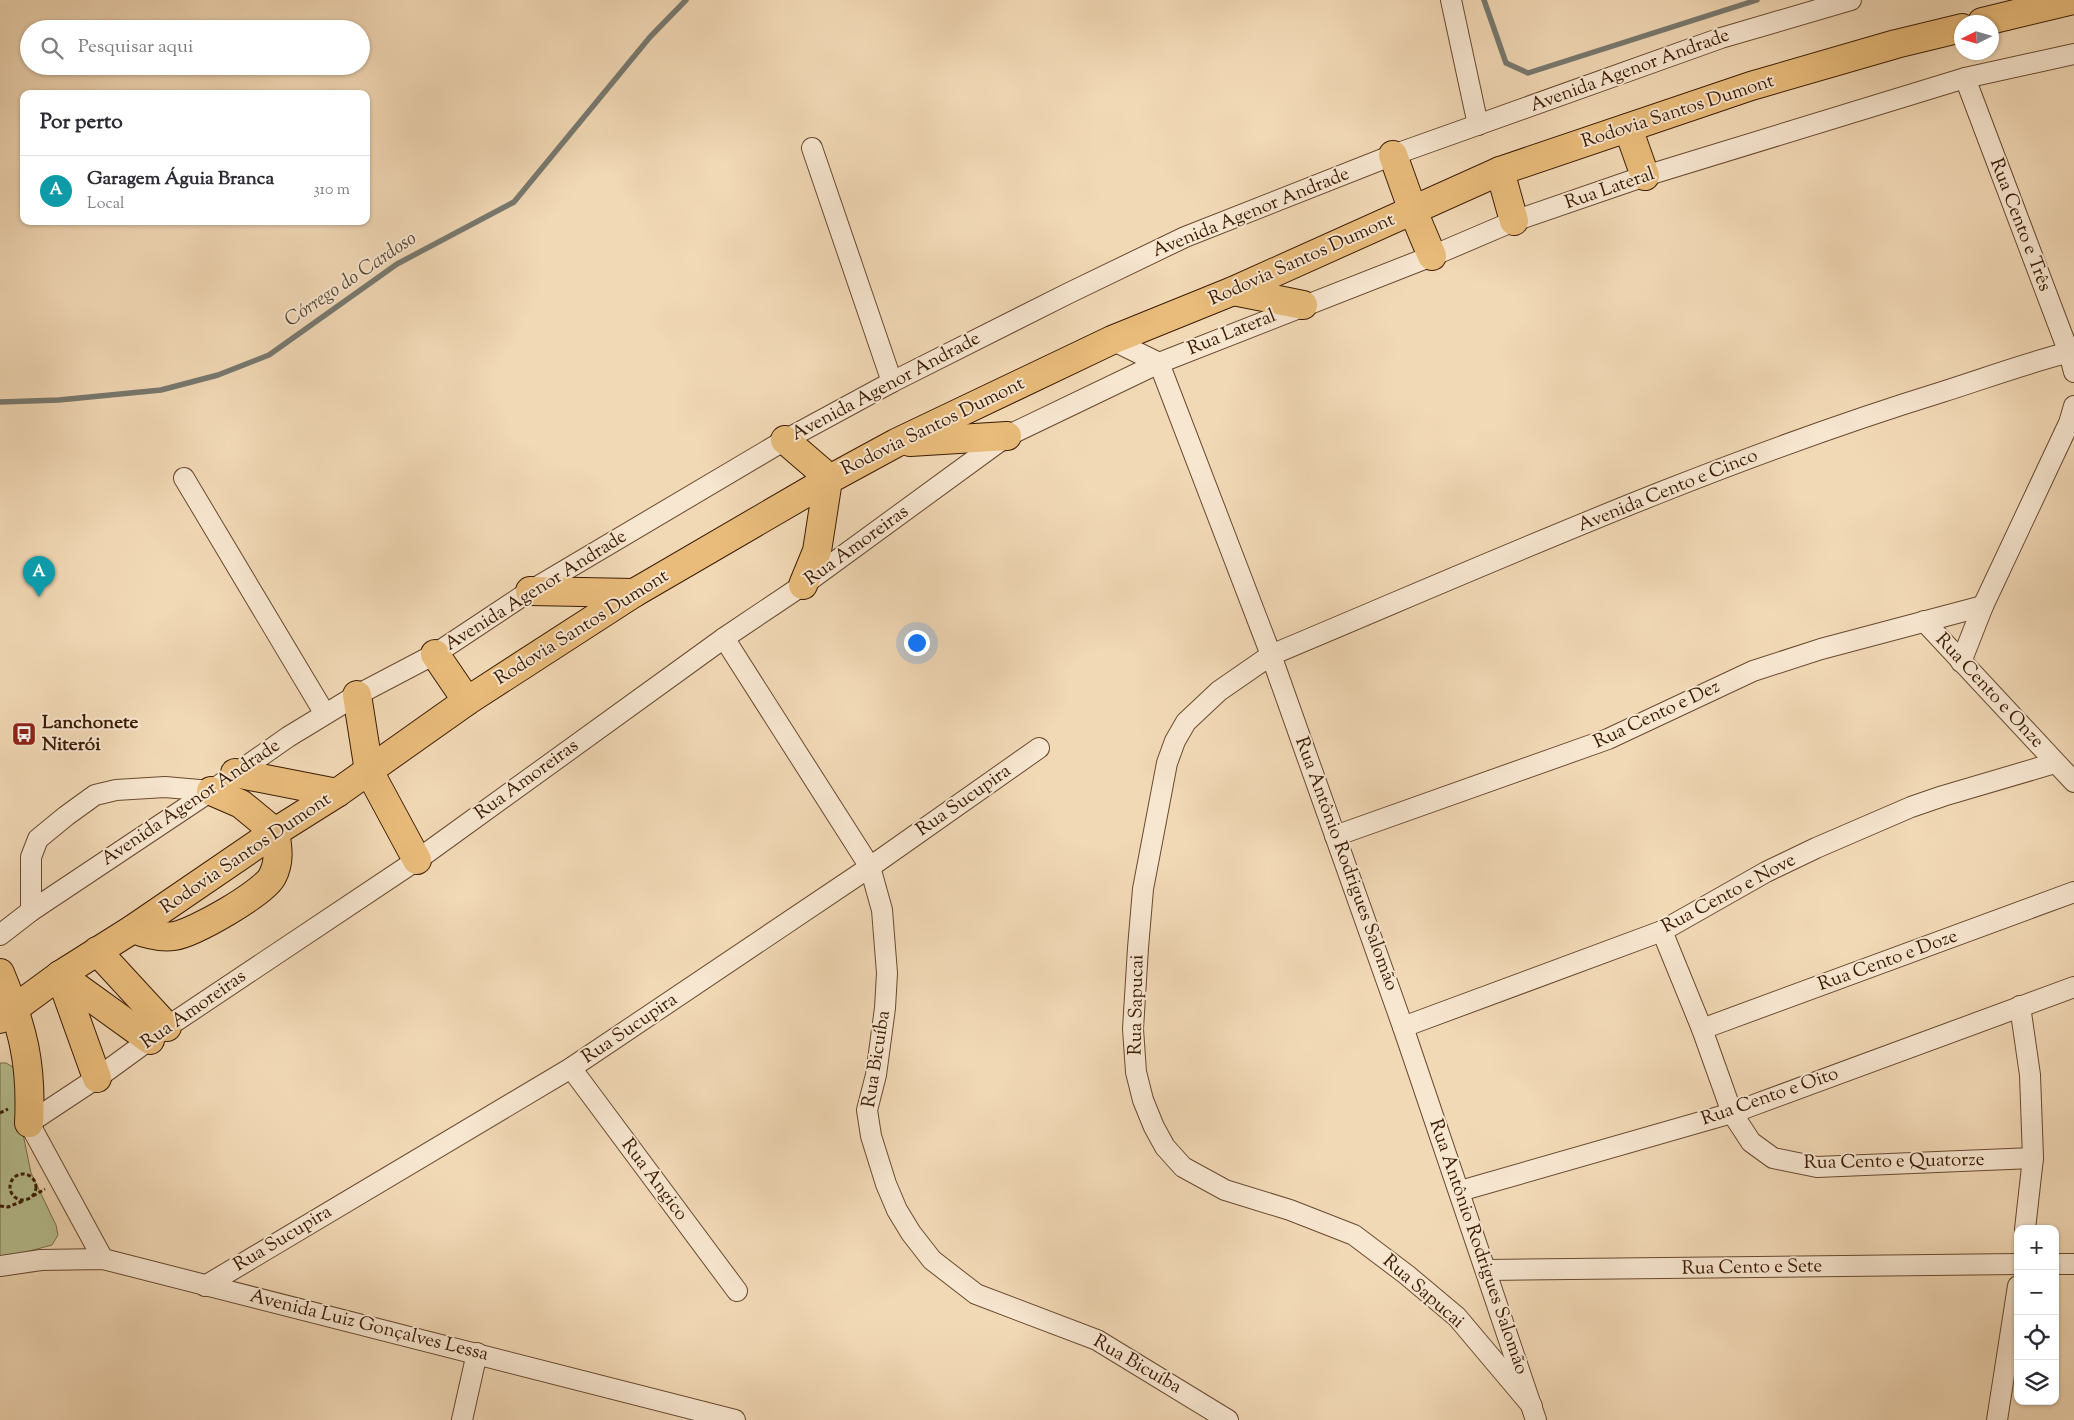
<!DOCTYPE html>
<html lang="pt">
<head>
<meta charset="utf-8">
<style>
	body { margin:0; font-family:"Sorts Mill Goudy",serif; background:#f7f7f7; color:#2b2b33 }
	.controls { position:absolute; right:15px; bottom:15px; display:grid; overflow:hidden; border-radius:10px; box-shadow:0 1px 4px #0004 }
	.controls button { width:45px; height:45px; display:grid; place-items:center; padding:0; border:0; border-bottom:1px solid #e1e1e2; background:#fff; color:#2b2b33; font:25px sans-serif }
	.compass { position:absolute; left:1954px; top:15px; width:45px; height:45px; border-radius:50%; background:#fff; box-shadow:0 1px 4px #0004; rotate:265deg }
	.you { position:absolute; left:916px; top:642px; width:18px; height:18px; margin:-12px; border:4px solid #fff; border-radius:50%; background:#1a73e8; box-shadow:0 0 0 8px #1a73e833 }
	.badge { display:grid; place-items:center; width:32px; height:32px; border-radius:50%; background:#8f2418; color:#fff; font-size:16px; font-weight:700 }
	.pin { position:absolute; translate:-50% -41px; filter:drop-shadow(0 1px 2px #0008) }
	.pin::after { content:''; position:absolute; top:26px; width:18px; height:15px; background:inherit; clip-path:polygon(0 0,100% 0,50% 100%) }
	.list { margin:0; padding:0; list-style:none }
	h2 { display:flex; justify-content:space-between; align-items:center; height:65px; margin:0; padding:0 20px; font-size:21px }
	h2 small { font-size:16px; font-weight:400; color:#7c7c81 }
	.list li { display:grid; grid-template-columns:32px 1fr auto; gap:15px; align-items:center; box-sizing:border-box; height:70px; padding:0 20px; border-top:1px solid #e1e1e2 }
	.list b { display:block; font-size:19px; white-space:nowrap }
	.list p { margin:0; font-size:16px; white-space:nowrap; color:#7c7c81 }
	.list em { font-size:16px; font-style:normal; color:#7c7c81 }
	.icon { flex:none; width:28px; height:28px; fill:none; stroke:currentColor; stroke-width:2; stroke-linecap:round; stroke-linejoin:round }
	.map { position:relative; flex:none; width:2074px; height:1420px; overflow:hidden }
	.search { position:absolute; background:#fff; box-shadow:0 1px 4px #0004; left:20px; top:20px; width:350px; height:55px; display:flex; align-items:center; gap:12px; box-sizing:border-box; padding:0 18px; border-radius:28px; color:#7c7c81; font-size:19px }
	.panel { position:absolute; background:#fff; box-shadow:0 1px 4px #0004; left:20px; top:90px; width:350px; height:135px; border-radius:10px }
	.map>svg:first-child { display:block }
</style>
</head>
<body>
<div class="map">
<svg width="2074" height="1420" viewBox="0 0 2074 1420">
	<rect width="100%" height="100%" fill="#f2d9b6"/>
	<filter id="stains"><feTurbulence type="fractalNoise" baseFrequency=".004" numOctaves="4"/><feColorMatrix values="0 0 0 0 .2 0 0 0 0 .09 0 0 0 0 .02 0 0 0 .5 -.17"/></filter>
	<radialGradient id="worn" r=".72"><stop offset=".6" stop-color="#630" stop-opacity="0"/><stop offset="1" stop-color="#630" stop-opacity=".3"/></radialGradient>
	<path fill="#b7c091" stroke="#786e4a" d="M0,1063H6L13,1067L23,1084L22,1129L31,1173L56,1225L58,1235L52,1245L0,1259Z"/>
	<g fill="none" stroke-linecap="round" stroke-linejoin="round">
		<g stroke="#777970" stroke-width="5.5">
			<path d="M1484,0L1506,63L1528,73L1757,0"/>
			<path d="M0,402L59,400L161,390L218,375L269,355L397,264L514,202L650,37L686,0"/>
		</g>
		<defs>
			<g id="minor">
				<path d="M1451,0L1478,125"/>
				<path d="M1965,78L2069,353L2074,372"/>
				<path d="M812,148L892,382"/>
				<path d="M1112,340L1159,363L1271,655L1403,1027L1536,1420"/>
				<path d="M184,478L325,714"/>
				<path d="M1924,621L2074,782"/>
				<path d="M724,638L870,867L882,910L887,973L885,1008L876,1075L867,1110L871,1136L886,1184L897,1210L911,1233L932,1260L976,1294L1097,1340L1228,1420"/>
				<path d="M1961,662L1983,606L2069,423L2074,406"/>
				<path d="M1335,836L1608,739L1753,671L1821,649L1983,606"/>
				<path d="M31,911V857L38,839L66,816L95,795L116,790L165,787L211,791"/>
				<path d="M1662,931L1702,1029L1732,1113L1751,1142L1773,1158L1817,1167L2033,1158"/>
				<path d="M0,935L31,911L211,791L288,737L357,695L435,654L530,591L785,440L892,382L1069,293L1185,237L1393,155L1721,38L1851,0"/>
				<path d="M2020,1006L2030,1075L2033,1158L2025,1229"/>
				<path d="M1403,1027L1662,931L1766,872L1816,848L1911,807L1943,796L2055,763"/>
				<path d="M1702,1029L2074,892"/>
				<path d="M571,1068L737,1291"/>
				<path d="M1460,1191L1732,1113L2074,987"/>
				<path d="M103,1259L29,1123L97,1078L167,1027L417,860L724,638L803,585L1007,436L1159,363L1432,256L1514,221L1645,176L1965,78L2074,54"/>
				<path d="M2055,1264H2074"/>
				<path d="M0,1266L41,1260L103,1259L735,1420"/>
				<path d="M1487,1270L2018,1264"/>
				<path d="M205,1286L571,1068L870,867L1039,748"/>
				<path d="M1532,1406L1457,1317L1407,1275L1354,1235L1290,1210L1225,1190L1183,1167L1165,1147L1154,1127L1143,1100L1136,1072L1133,1029L1138,948L1143,889L1167,763L1175,741L1186,722L1219,691L1271,655C1493,562 1712,463 1942,392C1986,378 2029,362 2074,351"/>
				<path d="M462,1420L477,1353"/>
				<path d="M1997,1420L2018,1286"/>
			</g>
			<g id="highway">
				<path d="M1982,22L2073,0"/>
				<path d="M1628,128L1645,176"/>
				<path d="M1393,155L1413,211L1432,256"/>
				<path d="M1500,171L1514,221"/>
				<path d="M1233,291L1303,305"/>
				<path d="M785,440L821,471L828,480L817,551L803,585"/>
				<path d="M910,442L1007,436"/>
				<path d="M530,591L634,593"/>
				<path d="M435,654L467,701"/>
				<path d="M357,695L369,771L417,860"/>
				<path d="M235,773L337,793"/>
				<path d="M133,929C146,934 160,938 174,936C194,933 262,894 272,877C280,862 278,848 275,832L241,804L211,791"/>
				<path d="M97,951L167,1027"/>
				<path d="M0,973C23,1028 32,1063 29,1123"/>
				<path d="M60,975L150,1040"/>
				<path d="M60,975L97,1078"/>
				<path d="M0,1019L60,975L133,929L275,832L337,793L467,701L634,593L828,480L896,443L1112,340L1233,291L1500,171L1751,86L1896,44L1962,28"/>
			</g>
		</defs>
		<use href="#minor" stroke="#684a2f" stroke-width="22"/>
		<use href="#highway" stroke="#3a1b02" stroke-width="30"/>
		<g stroke="#3a1b02" stroke-width="3" stroke-dasharray="4 2.5" stroke-linecap="butt">
			<path d="M0,1113L8,1109"/>
			<circle cx="23" cy="1187" r="13"/>
			<path d="M33,1196L45,1189"/>
			<path d="M0,1206L8,1207L23,1201"/>
		</g>
		<use href="#minor" stroke="#f7e6d0" stroke-width="20"/>
		<use href="#highway" stroke="#e9bc7b" stroke-width="28"/>
	</g>
	<defs>
		<symbol id="bus-square" viewBox="-11 -11 22 22"><rect x="-9" y="-9" width="18" height="18" rx="4" fill="#8f2418" stroke="#f7e6d0"/><path d="M-5-6H5V4H4V6H2V4H-2V6H-4V4H-5ZM-3.5-4V0h7V-4ZM-3.5 1.2v1.5H-2V1.2ZM2 1.2v1.5H3.5V1.2Z" fill="#fff"/></symbol>
	</defs>
	<g fill-rule="evenodd">
		<use href="#bus-square" x="10" y="720" width="28" height="28"/>
	</g>
	<g text-anchor="middle" dominant-baseline="central" stroke-width="4" stroke-linejoin="round" paint-order="stroke">
		<g font-size="19" fill="#3a1b02" stroke="#f7e6d0">
			<text transform="translate(1630 71) rotate(-20)">Avenida Agenor Andrade</text>
			<text transform="translate(1678 112) rotate(-18)">Rodovia Santos Dumont</text>
			<text transform="translate(1610 189) rotate(-19)">Rua Lateral</text>
			<text transform="translate(1251 213) rotate(-22)">Avenida Agenor Andrade</text>
			<text transform="translate(2020 225) rotate(69)">Rua Cento e Três</text>
			<text transform="translate(1302 260) rotate(-24)">Rodovia Santos Dumont</text>
			<text transform="translate(1232 333) rotate(-22)">Rua Lateral</text>
			<text transform="translate(886 387) rotate(-28)">Avenida Agenor Andrade</text>
			<text transform="translate(933 427) rotate(-26)">Rodovia Santos Dumont</text>
			<text transform="translate(1668 491) rotate(-22)">Avenida Cento e Cinco</text>
			<text transform="translate(857 546) rotate(-36)">Rua Amoreiras</text>
			<text transform="translate(536 591) rotate(-32)">Avenida Agenor Andrade</text>
			<text transform="translate(582 628) rotate(-32)">Rodovia Santos Dumont</text>
			<text transform="translate(1989 691) rotate(47)">Rua Cento e Onze</text>
			<text transform="translate(1657 715) rotate(-25)">Rua Cento e Dez</text>
			<text transform="translate(527 780) rotate(-36)">Rua Amoreiras</text>
			<text transform="translate(964 801) rotate(-35)">Rua Sucupira</text>
			<text transform="translate(191 803) rotate(-34)">Avenida Agenor Andrade</text>
			<text transform="translate(246 854) rotate(-34)">Rodovia Santos Dumont</text>
			<text transform="translate(1346 864) rotate(70)">Rua Antônio Rodrigues Salomão</text>
			<text transform="translate(1729 894) rotate(-28)">Rua Cento e Nove</text>
			<text transform="translate(1888 961) rotate(-20)">Rua Cento e Doze</text>
			<text transform="translate(1137 1005) rotate(-89)">Rua Sapucai</text>
			<text transform="translate(194 1010) rotate(-35)">Rua Amoreiras</text>
			<text transform="translate(630 1029) rotate(-34)">Rua Sucupira</text>
			<text transform="translate(877 1059) rotate(-81)">Rua Bicuíba</text>
			<text transform="translate(1770 1097) rotate(-19)">Rua Cento e Oito</text>
			<text transform="translate(1894 1162) rotate(-1)">Rua Cento e Quatorze</text>
			<text transform="translate(654 1180) rotate(53)">Rua Angico</text>
			<text transform="translate(283 1239) rotate(-31)">Rua Sucupira</text>
			<text transform="translate(1478 1247) rotate(71)">Rua Antônio Rodrigues Salomão</text>
			<text transform="translate(1752 1268) rotate(-1)">Rua Cento e Sete</text>
			<text transform="translate(1423 1292) rotate(41)">Rua Sapucai</text>
			<text transform="translate(369 1326) rotate(14)">Avenida Luiz Gonçalves Lessa</text>
			<text transform="translate(1137 1365) rotate(30)">Rua Bicuíba</text>
		</g>
		<g font-size="19" font-weight="bold" fill="#3a1b02" stroke="#f7e6d0" text-anchor="start">
			<text x="42" y="723">Lanchonete<tspan x="42" dy="22">Niterói</tspan></text>
		</g>
		<g font-size="20" font-style="italic" fill="#594a39" stroke="#f7e6d0">
			<text transform="translate(351 280) rotate(-34)">Córrego do Cardoso</text>
		</g>
	</g>
	<rect width="100%" height="100%" filter="url(#stains)"/>
	<rect width="100%" height="100%" fill="url(#worn)"/>
</svg>
<div class="controls">
<button>+</button>
<button>−</button>
<button><svg class="icon" aria-label="locate" viewBox="0 0 24 24"><circle cx="12" cy="12" r="6"/><path d="M12 2v4M12 18v4M2 12h4M18 12h4"/></svg></button>
<button><svg class="icon" aria-label="layers" viewBox="0 0 24 24"><path d="M12 4l9 5-9 5-9-5zM3 14l9 5 9-5"/></svg></button>
</div>
<svg class="compass" viewBox="-18 -18 36 36"><path d="M0-13l5 13h-10z" fill="#e53935"/><path d="M0 13l5-13h-10z" fill="#7c7c81"/></svg>
<div class="you"></div>
<div class="pin badge" style="left:39px;top:597px;background:#0f9aa8">A</div>
<div class="search"><svg class="icon" aria-label="search" viewBox="0 0 24 24"><circle cx="10" cy="10" r="6"/><path d="M15 15l6 6"/></svg>Pesquisar aqui</div>
<section class="panel">
<h2>Por perto<small></small></h2>
<ul class="list">
<li><span class="badge" style="background:#0f9aa8">A</span><div><b>Garagem Águia Branca</b><p>Local</p></div><em>310 m</em></li>
</ul>
</section>
</div>
</body>
</html>
